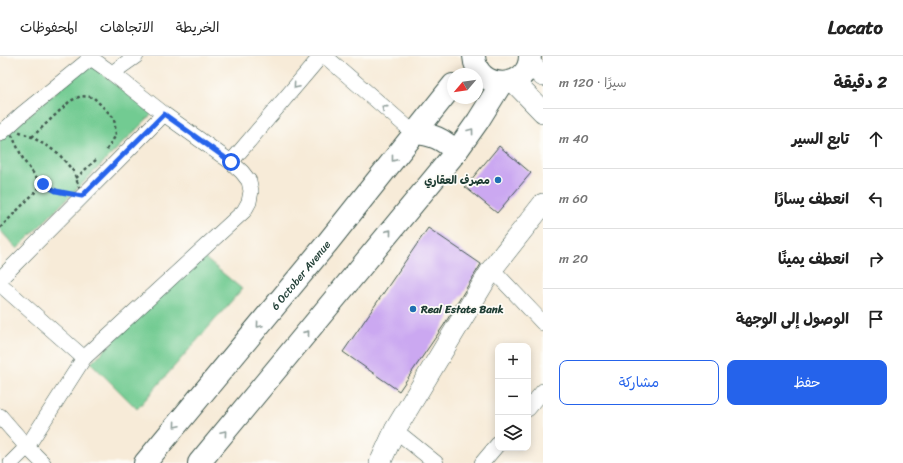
<!DOCTYPE html>
<html lang="ar">
<head>
<meta charset="utf-8">
<style>
	body { margin:0; font-family:Sriracha,"Playpen Sans Arabic",sans-serif; background:#f6f6f6; color:#222; direction:rtl }
	.controls { position:absolute; right:12px; bottom:12px; display:grid; overflow:hidden; border-radius:8px; box-shadow:0 2px 10px #0003 }
	.controls button { width:36px; height:36px; display:grid; place-items:center; padding:0; border:0; border-bottom:1px solid #e0e0e0; background:#fff; color:#222; font:20px sans-serif }
	.compass { position:absolute; left:447px; top:12px; width:36px; height:36px; border-radius:50%; background:#fff; box-shadow:0 2px 10px #0003; rotate:241deg }
	.stop { position:absolute; width:12px; height:12px; margin:-9px; border:3px solid #2563eb; border-radius:50%; background:#fff }
	.stop.end { background:#2563eb; border-color:#fff; box-shadow:0 1px 4px #0008 }
	.list { margin:0; padding:0; list-style:none }
	h2 { display:flex; justify-content:space-between; align-items:center; height:52px; margin:0; padding:0 16px; font-size:17px }
	h2 small { font-size:13px; font-weight:400; color:#767676 }
	.list li { display:grid; grid-template-columns:26px 1fr auto; gap:12px; align-items:center; box-sizing:border-box; height:60px; padding:0 16px; border-top:1px solid #e0e0e0 }
	.list b { display:block; font-size:15px; white-space:nowrap }
	.list em { font-size:13px; font-style:normal; color:#767676 }
	.actions { display:flex; gap:8px; padding:12px 16px }
	.actions a { flex:1; padding:9px 0; border:1px solid #2563eb; border-radius:8px; text-align:center; font-size:14px; color:#2563eb }
	.actions .main { background:#2563eb; color:#fff }
	.icon { flex:none; width:22px; height:22px; fill:none; stroke:currentColor; stroke-width:2; stroke-linecap:round; stroke-linejoin:round }
	.map { position:relative; flex:none; width:543px; height:407px; overflow:hidden; direction:ltr }
	header { display:flex; align-items:center; gap:24px; box-sizing:border-box; height:56px; padding:0 20px; background:#fff; border-bottom:1px solid #e0e0e0 }
	header strong { font-size:19px }
	nav { display:flex; gap:22px; margin-inline-start:auto; font-size:14px }
	main { display:flex }
	aside { flex:1; background:#fff }
	.map>svg:first-child { display:block }
</style>
</head>
<body>
<header>
<strong>Locato</strong>
<nav><a>الخريطة</a><a>الاتجاهات</a><a>المحفوظات</a></nav>
</header>
<main>
<aside>
<h2>2 دقيقة<small>سيرًا · 120 m</small></h2>
<ul class="list">
<li><svg class="icon" aria-label="ahead" viewBox="0 0 24 24"><path d="M12 20V5M6 11l6-6 6 6"/></svg><div><b>تابع السير</b></div><em>40 m</em></li>
<li><svg class="icon" aria-label="left" viewBox="0 0 24 24"><path d="M17 20v-9H6M10 6l-5 5 5 5"/></svg><div><b>انعطف يسارًا</b></div><em>60 m</em></li>
<li><svg class="icon" aria-label="right" viewBox="0 0 24 24"><path d="M7 20v-9h11M14 6l5 5-5 5"/></svg><div><b>انعطف يمينًا</b></div><em>20 m</em></li>
<li><svg class="icon" aria-label="arrive" viewBox="0 0 24 24"><path d="M6 21V4h12l-3 4 3 4H6"/></svg><div><b>الوصول إلى الوجهة</b></div></li>
</ul>
<div class="actions"><a class="main">حفظ</a><a>مشاركة</a></div>
</aside>
<div class="map">
<svg width="543" height="407" viewBox="0 0 543 407">
	<rect width="100%" height="100%" fill="#fdfcf7"/>
	<filter id="ink" filterUnits="userSpaceOnUse"><feTurbulence type="fractalNoise" baseFrequency=".025" numOctaves="2"/><feDisplacementMap in="SourceGraphic" scale="8" xChannelSelector="R" yChannelSelector="G"/><feConvolveMatrix kernelMatrix="1 2 1 2 8 2 1 2 1" color-interpolation-filters="sRGB"/></filter>
	<filter id="wash" filterUnits="userSpaceOnUse"><feTurbulence type="fractalNoise" baseFrequency=".012" numOctaves="4" result="noise"/><feDisplacementMap in="SourceGraphic" scale="16" xChannelSelector="R" yChannelSelector="G"/><feGaussianBlur stdDeviation="0.9" result="paint"/><feColorMatrix in="noise" values="0 0 0 0 0 0 0 0 0 0 0 0 0 0 0 0 0 1.4 0 .05"/><feComposite in="paint" operator="in"/></filter>
	<g filter="url(#wash)">
		<rect width="100%" height="100%" fill="#f7ebd8"/>
		<g fill="#72cb92" stroke="#488463">
			<path d="M89,7L152,58L17,193L0,174V84Z"/>
			<path d="M201,199L242,233L137,353L91,307Z"/>
		</g>
		<g id="blocks">
			<g fill="#cba8f1">
				<path d="M499,90L531,117L497,157L465,131Z"/>
				<path d="M428,172L481,208L444,269L399,335L343,296Z"/>
			</g>
		</g>
	</g>
	<g filter="url(#ink)">
		<use href="#blocks" fill-opacity="0" stroke="#3f574d" stroke-width="1"/>
		<g fill="none" stroke-linecap="round" stroke-linejoin="round">
			<defs>
				<g id="street">
					<path d="M325,0L414,77"/>
					<path d="M112,17L136,0"/>
					<path d="M0,78L22,58L91,2"/>
					<path d="M231,106L321,0"/>
					<path d="M492,213L543,267"/>
					<path d="M0,223L164,58"/>
					<path d="M0,228L84,302"/>
					<path d="M528,353L543,335"/>
					<path d="M0,360L27,391L43,407"/>
					<path d="M395,374L436,407"/>
					<path d="M11,407L27,391L84,302L244,155L249,146L251,135L249,125L242,116L231,106L164,58L112,17L88,0"/>
					<path d="M482,407L498,388"/>
				</g>
				<g id="secondary">
					<path d="M529,7L543,20"/>
					<path d="M513,25L543,56"/>
					<path d="M380,407L395,374L492,213L543,148"/>
				</g>
				<g id="primary">
					<path d="M474,0C476,36 530,35 530,0"/>
					<path d="M414,77C432,78 443,83 456,96"/>
					<path id="s1" d="M145,407L328,186L453,29"/>
					<path d="M199,407L456,96L478,65L501,28"/>
				</g>
			</defs>
			<use href="#street" stroke="#3f574d" stroke-width="16"/>
			<use href="#secondary" stroke="#3f574d" stroke-width="22"/>
			<use href="#primary" stroke="#3f574d" stroke-width="24"/>
			<g stroke="#3f574d" stroke-width="2.5" stroke-dasharray="3 3" stroke-linecap="butt">
				<path d="M8,71L32,81L58,97L74,116L82,140L56,135L40,126L24,105Z"/>
				<path d="M32,81L70,45L81,40L93,41L114,62L116,79L106,95"/>
				<path d="M76,122L98,102"/>
				<path d="M0,172L43,128"/>
			</g>
			<use href="#street" stroke="#fff" stroke-width="15"/>
			<use href="#secondary" stroke="#fff" stroke-width="21"/>
			<use href="#primary" stroke="#fff" stroke-width="22"/>
		</g>
		<defs><path id="oneway-chevron" d="M-2-3.5L2.5 0L-2 3.5" fill="none" stroke-width="1.6" stroke-linecap="round" stroke-linejoin="round"/></defs>
		<g stroke="#8f9e9a">
			<use href="#oneway-chevron" transform="translate(296 30) rotate(130)"/>
			<use href="#oneway-chevron" transform="translate(384 52) rotate(-139)"/>
			<use href="#oneway-chevron" transform="translate(471 75) rotate(-53)"/>
			<use href="#oneway-chevron" transform="translate(394 103) rotate(128)"/>
			<use href="#oneway-chevron" transform="translate(389 176) rotate(-51)"/>
			<use href="#oneway-chevron" transform="translate(259 269) rotate(130)"/>
			<use href="#oneway-chevron" transform="translate(307 277) rotate(-51)"/>
			<use href="#oneway-chevron" transform="translate(176 369) rotate(130)"/>
			<use href="#oneway-chevron" transform="translate(224 377) rotate(-50)"/>
		</g>
	</g>
	<g fill="none" stroke-linecap="round" stroke-linejoin="round" filter="url(#ink)">
		<path stroke="#2563eb" stroke-width="5" d="M43,128L56,135L82,140L164,58L231,106"/>
	</g>
	<g fill="#1f6fb2" stroke="#fdfcf7" stroke-width="1.5">
		<circle cx="498" cy="124" r="4"/>
		<circle cx="413" cy="253" r="4"/>
	</g>
	<g text-anchor="middle" dominant-baseline="central" stroke-width="3.5" stroke-linejoin="round" paint-order="stroke">
		<g font-size="11" font-weight="bold" fill="#1f3d34" stroke="#fdfcf7" text-anchor="end">
			<text x="490" y="124">مصرف العقاري</text>
			<text x="421" y="253" text-anchor="start">Real Estate Bank</text>
		</g>
		<g font-size="11" fill="#1f3d34" stroke="#fdfcf7">
			<text stroke="none"><textPath href="#s1" startOffset="244">6 October Avenue</textPath></text>
		</g>
	</g>
</svg>
<div class="controls">
<button>+</button>
<button>−</button>
<button><svg class="icon" aria-label="layers" viewBox="0 0 24 24"><path d="M12 4l9 5-9 5-9-5zM3 14l9 5 9-5"/></svg></button>
</div>
<svg class="compass" viewBox="-18 -18 36 36"><path d="M0-13l5 13h-10z" fill="#e53935"/><path d="M0 13l5-13h-10z" fill="#767676"/></svg>
<div class="stop" style="left:231px;top:106px"></div>
<div class="stop end" style="left:43px;top:128px"></div>
</div>
</main>
</body>
</html>
